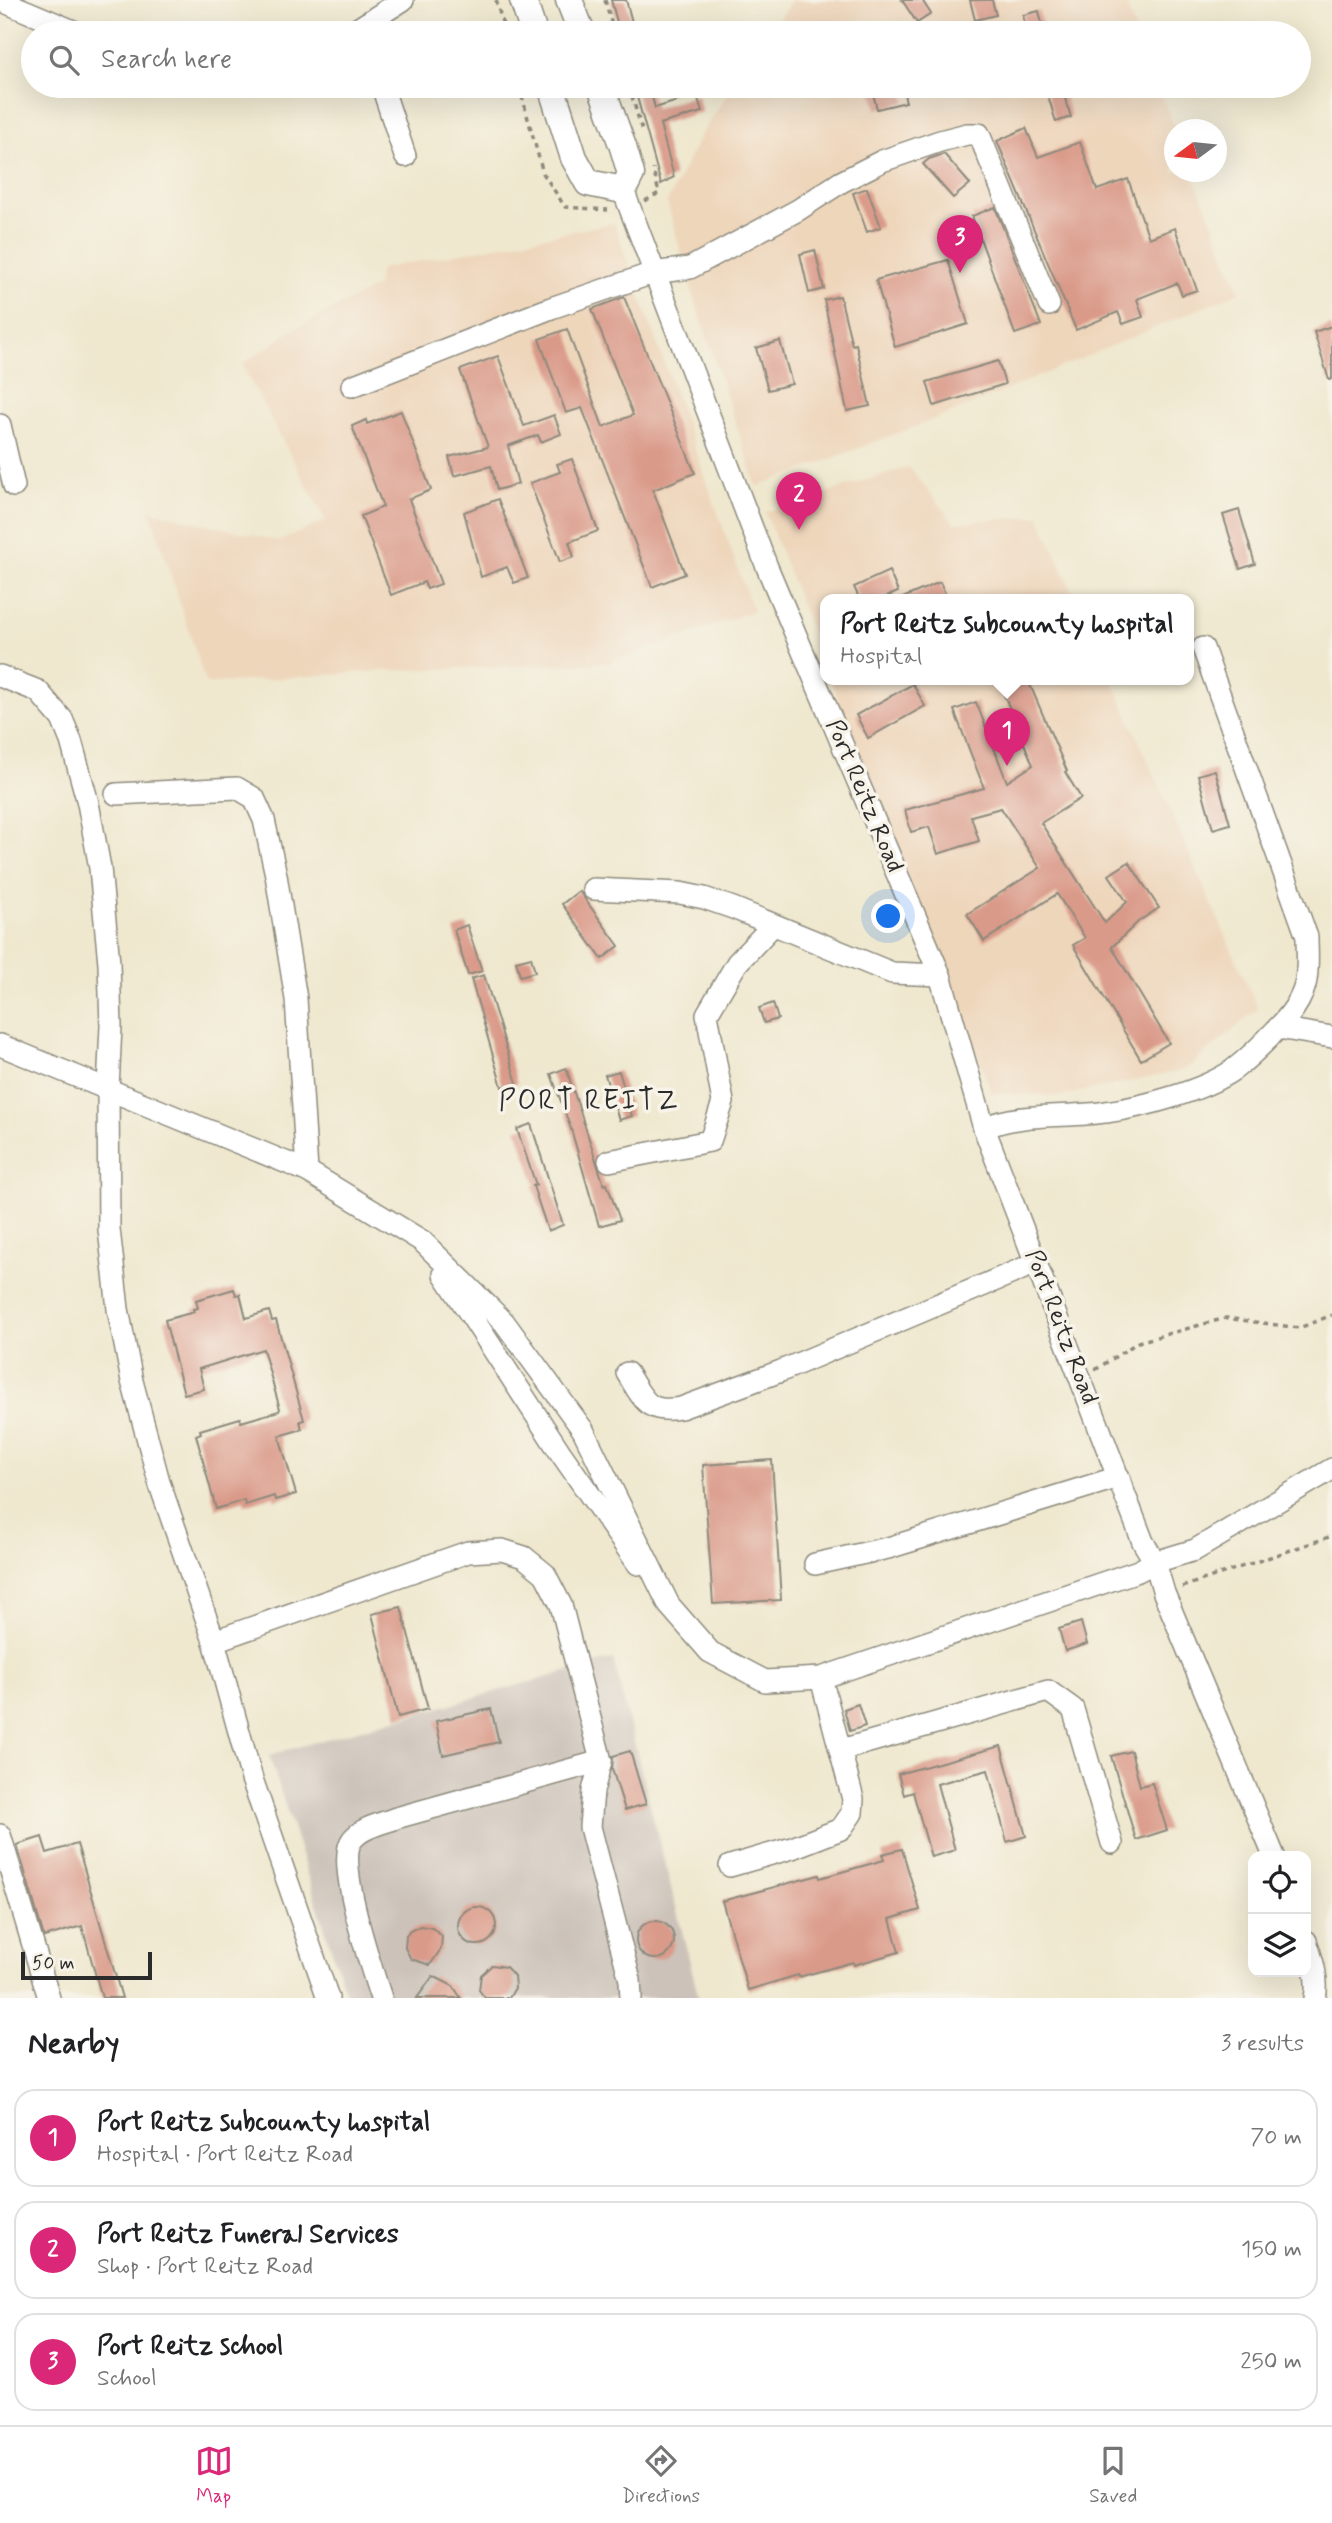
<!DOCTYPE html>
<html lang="en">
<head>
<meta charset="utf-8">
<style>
	body { margin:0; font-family:Mynerve,sans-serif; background:#f2f2f2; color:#202124 }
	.controls { position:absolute; right:21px; bottom:21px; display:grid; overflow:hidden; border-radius:14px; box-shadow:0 7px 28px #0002 }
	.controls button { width:63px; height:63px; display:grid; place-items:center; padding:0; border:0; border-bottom:2px solid #e0e0e0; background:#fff; color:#202124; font:35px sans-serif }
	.compass { position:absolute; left:1164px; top:119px; width:63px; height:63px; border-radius:50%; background:#fff; box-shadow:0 7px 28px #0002; rotate:255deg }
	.scale { position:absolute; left:21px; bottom:18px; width:131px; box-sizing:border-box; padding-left:7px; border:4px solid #2b2b2b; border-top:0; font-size:19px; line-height:24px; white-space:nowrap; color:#2b2b2b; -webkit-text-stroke:5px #f7f3e8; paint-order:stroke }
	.you { position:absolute; left:889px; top:917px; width:24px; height:24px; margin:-18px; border:5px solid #fff; border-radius:50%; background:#1a73e8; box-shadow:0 0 0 10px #1a73e833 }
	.badge { display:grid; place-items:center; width:46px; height:46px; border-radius:50%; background:#db2777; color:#fff; font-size:23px; font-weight:700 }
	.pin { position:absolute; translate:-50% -58px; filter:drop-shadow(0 2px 4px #0008) }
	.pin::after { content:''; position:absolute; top:37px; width:24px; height:21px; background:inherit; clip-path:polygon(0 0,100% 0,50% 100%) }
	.popup { position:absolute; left:820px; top:594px; width:374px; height:91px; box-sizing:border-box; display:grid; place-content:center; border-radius:14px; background:#fff; filter:drop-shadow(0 2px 5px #0005); font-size:23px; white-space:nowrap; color:#757577 }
	.popup b { font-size:26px; color:#202124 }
	.popup::after { content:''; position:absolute; left:50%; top:100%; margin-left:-14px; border:14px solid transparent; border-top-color:#fff }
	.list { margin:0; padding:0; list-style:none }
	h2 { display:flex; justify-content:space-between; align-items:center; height:91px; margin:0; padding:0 28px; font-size:30px }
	h2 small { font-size:23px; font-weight:400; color:#757577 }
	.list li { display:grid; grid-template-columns:46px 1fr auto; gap:21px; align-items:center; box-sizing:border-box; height:98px; margin:0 14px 14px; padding:0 14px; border:2px solid #e0e0e0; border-radius:21px }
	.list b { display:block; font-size:26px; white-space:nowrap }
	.list p { margin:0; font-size:23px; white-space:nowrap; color:#757577 }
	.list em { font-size:23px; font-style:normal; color:#757577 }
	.icon { flex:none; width:38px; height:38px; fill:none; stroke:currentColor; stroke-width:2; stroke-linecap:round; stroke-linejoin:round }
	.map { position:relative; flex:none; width:1332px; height:1998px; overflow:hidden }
	.search { position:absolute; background:#fff; box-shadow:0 7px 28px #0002; left:21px; right:21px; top:21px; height:77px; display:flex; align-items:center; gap:18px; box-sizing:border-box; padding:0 24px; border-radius:38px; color:#757577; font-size:26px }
	.sheet { height:427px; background:#fff }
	nav { display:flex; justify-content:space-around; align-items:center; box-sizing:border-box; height:98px; border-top:2px solid #e0e0e0; background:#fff; font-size:19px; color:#757577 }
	nav a { display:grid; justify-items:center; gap:4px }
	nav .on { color:#db2777 }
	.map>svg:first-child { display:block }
</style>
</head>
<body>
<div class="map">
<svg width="1332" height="1998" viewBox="0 0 1332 1998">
	<rect width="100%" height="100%" fill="#f7f3e8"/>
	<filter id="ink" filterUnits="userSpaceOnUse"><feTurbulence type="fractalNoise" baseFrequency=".0143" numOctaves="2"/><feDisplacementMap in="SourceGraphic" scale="14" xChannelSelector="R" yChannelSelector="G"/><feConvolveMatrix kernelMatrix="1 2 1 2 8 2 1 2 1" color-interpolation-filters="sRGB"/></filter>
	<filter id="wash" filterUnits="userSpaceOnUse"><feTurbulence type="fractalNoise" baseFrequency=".00686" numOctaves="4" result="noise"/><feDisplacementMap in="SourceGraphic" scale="28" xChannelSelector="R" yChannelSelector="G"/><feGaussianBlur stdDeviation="1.57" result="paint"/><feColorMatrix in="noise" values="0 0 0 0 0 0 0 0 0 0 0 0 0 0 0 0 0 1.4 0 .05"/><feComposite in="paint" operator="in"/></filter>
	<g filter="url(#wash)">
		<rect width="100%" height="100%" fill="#efe8cf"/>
		<g fill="#eed6bb">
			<path d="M792,0H1124L1137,33H769Z"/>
			<path d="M733,86H1158L1175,129L1174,172H1192L1240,292L956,411L757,487L691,289L667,202L701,134Z"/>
			<path d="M614,223L753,611L609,663L377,671L206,684L150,511L279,541L326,521L242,365L289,332L377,286L380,269Z"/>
			<path d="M909,467L954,523L1039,516L1076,600H825V666L765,512Z"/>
			<path d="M831,680H1112L1258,1009L1185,1070L1061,1096L992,1093Z"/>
		</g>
		<path fill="#ccc2b9" d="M613,1659L699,1998H347L269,1755Z"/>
		<g id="blocks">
			<g fill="#da9a89">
				<path d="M611,0H626L635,33H620Z"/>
				<path d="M902,0H922L931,14L917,23Z"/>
				<path d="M970,0H992L996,15L975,20Z"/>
				<path d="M1039,11L1044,33H1027L1023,15Z"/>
				<path d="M634,86H649L655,108L697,95L702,112L660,124L674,177L661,184Z"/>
				<path d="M871,86H902L906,102L877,109Z"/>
				<path d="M1045,86H1061L1071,117L1056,122Z"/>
				<path d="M1026,128L1038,157L1080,142L1097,190L1128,179L1149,238L1175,228L1197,290L1182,295L1177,283L1137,299L1143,317L1123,324L1118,312L1076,330L997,141Z"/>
				<path d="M944,154L970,184L953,198L923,164L929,159Z"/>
				<path d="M867,188L881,227L867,232L853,193Z"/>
				<path d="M995,207L1041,325L1015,334L972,216Z"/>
				<path d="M815,250L824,289L809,293L800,254Z"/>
				<path d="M948,260L968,324L895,347L876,280Z"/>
				<path d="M840,296L852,345L856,344L870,406L847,411L824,300Z"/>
				<path d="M624,297L695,473L653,490L685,574L652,587L582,408L566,413L539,339L567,329L603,427L633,415L592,309Z"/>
				<path d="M1332,326V379L1329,380L1314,332Z"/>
				<path d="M780,341L792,384L768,390L756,348Z"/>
				<path d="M498,356L524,426L554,415L561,434L541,442L538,435L508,446L518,484L497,490L491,466L454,476L449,457L488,447L460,370Z"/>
				<path d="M998,361L1005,384L934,406L927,382Z"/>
				<path d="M401,411L431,490L409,499L441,584L427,589L424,582L391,595L361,516L383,507L352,426L366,420L367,424Z"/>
				<path d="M572,459L598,531L569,542L574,557L560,562L530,483L560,472L557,464Z"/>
				<path d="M498,499L528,578L514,583L507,567L481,577L464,512Z"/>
				<path d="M1239,510L1255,564L1240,569L1223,515Z"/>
				<path d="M889,571L898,592L879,600H860L854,587Z"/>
				<path d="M940,582L948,600H898Z"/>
				<path d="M998,680H1028L1067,771L1065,772L1081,798L1041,823L1105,923L1127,902L1109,875L1129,862L1159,908L1139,921L1112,947L1169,1043L1141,1060L1073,945L1085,938L1057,894L984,941L967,914L1040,868L1001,808L971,816L979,841L938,854L929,827L911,832L905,810L984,788L954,710L976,702L1007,782L1033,765Z"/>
				<path d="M913,684L925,706L868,738L856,715Z"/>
				<path d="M1215,770L1230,824L1213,829L1198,775Z"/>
				<path d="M579,891L619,946L602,959L562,904Z"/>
				<path d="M467,925L482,971L468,975L454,930Z"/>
				<path d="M531,957L535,972L520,976L516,961Z"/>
				<path d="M484,975L517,1083L502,1087L471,979Z"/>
				<path d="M773,1003L778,1019L764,1023L759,1008Z"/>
				<path d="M566,1068L604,1185L607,1184L620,1220L599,1226L571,1129L551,1074Z"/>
				<path d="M619,1071L632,1116L619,1120L605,1075Z"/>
				<path d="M531,1124L563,1225L548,1231L533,1186L536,1185L517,1129Z"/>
				<path d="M234,1289L236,1295L240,1294L246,1318L269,1311L272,1321L276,1320L304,1420L300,1421L302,1429L279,1436L296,1494L275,1500L274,1496L245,1505L244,1500L216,1509L196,1435L201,1433L200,1430L240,1418L241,1422L279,1411L280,1409L263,1349L199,1369L204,1389L184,1394L165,1320L194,1312L193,1309L198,1308L196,1300Z"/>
				<path d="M772,1460L781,1600L713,1604L703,1465Z"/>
				<path d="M401,1607L428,1709L398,1717L372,1614Z"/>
				<path d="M1081,1622L1087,1644L1065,1651L1059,1629Z"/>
				<path d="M858,1704L865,1726L850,1731L844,1709Z"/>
				<path d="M491,1709L499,1742L443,1755L436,1721Z"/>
				<path d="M1001,1746L1026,1836L1007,1842L988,1770L937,1784L955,1850L931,1857L913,1792L904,1795L898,1774Z"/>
				<path d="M630,1751L646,1804L625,1810L612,1769L613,1756Z"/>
				<path d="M1131,1751L1140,1786L1152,1783L1167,1830L1136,1840L1111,1756Z"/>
				<path d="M42,1837L47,1853L77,1844L122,1998H102L82,1926L44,1937L17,1845Z"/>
				<path d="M902,1849L920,1910L890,1919L899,1952L854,1965L853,1962L799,1977L798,1975L748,1990L722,1901L819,1875L820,1878L884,1860L882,1854Z"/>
				<circle cx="477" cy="1926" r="19"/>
				<circle cx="655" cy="1940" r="19"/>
				<path d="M420,1926L432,1928L442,1936L441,1949L430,1965L411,1959L405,1948L406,1936L410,1931Z"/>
				<path d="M492,1965L506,1967L514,1976L515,1988L509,1998H485L479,1990L481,1975Z"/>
				<path d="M433,1976L453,1986L461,1998H417Z"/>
			</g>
		</g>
	</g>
	<g filter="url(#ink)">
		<use href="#blocks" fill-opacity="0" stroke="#8d8a7d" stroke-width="2"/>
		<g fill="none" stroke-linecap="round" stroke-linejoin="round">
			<defs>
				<g id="minor">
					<path d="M0,0L78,33"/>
					<path d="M351,33L403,0"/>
					<path d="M382,86L405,156"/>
					<path d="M623,190L767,567L940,975L984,1128L1143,1542L1155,1562L1164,1593L1274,1856"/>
					<path d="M352,386L551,308L653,273L690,268L798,210L841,182L882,161L940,141L967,134H979L1049,305"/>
					<path d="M0,425L14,486"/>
					<path d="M0,676L38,691L62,719L71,741L88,803L100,868L109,963L111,1026L108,1089L109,1229L118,1309L132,1381L160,1485L214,1641L252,1779L328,1998"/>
					<path d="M116,794L237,788L254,798L264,820L276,875L296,999L307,1171"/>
					<path d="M593,889L680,893L704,898L733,908L892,973L940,975"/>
					<path d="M1278,1028L1332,1037"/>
					<path d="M0,1045L307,1171L422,1241L504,1322L583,1430L669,1605L710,1652L765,1681L821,1678L1138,1571L1155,1562L1195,1550L1332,1469"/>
					<path d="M984,1128C1019,1112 1068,1118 1106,1112C1143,1107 1203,1091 1233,1070C1249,1058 1263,1044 1276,1030C1288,1018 1301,1001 1305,985C1309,969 1307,953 1307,937L1203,648"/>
					<path d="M609,1161L710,1141L723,1102L707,1014L737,963L773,925"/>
					<path d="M444,1274L560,1452L638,1564"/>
					<path d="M627,1373C644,1400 647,1414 681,1408L781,1371L1036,1263"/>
					<path d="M815,1564L888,1548L1119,1477"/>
					<path d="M214,1641L468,1552L502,1550L524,1557L545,1574L561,1605L601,1761L593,1791L590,1827L630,1980L631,1998"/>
					<path d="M841,1750L1048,1691L1073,1709L1112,1843"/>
					<path d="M0,1835L49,1998"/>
					<path d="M730,1866L792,1848L841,1829L852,1813L853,1799L821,1678"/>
					<path d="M1306,1941C1312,1959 1319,1979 1315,1998"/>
					<path d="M381,1998C372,1970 335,1861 352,1840C362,1827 381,1824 396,1818L601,1761"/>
				</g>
				<g id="major">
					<path d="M523,0L534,33"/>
					<path d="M569,0L582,33"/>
					<path d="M551,86L574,158L588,183L623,190L631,174L623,147L601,86"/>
				</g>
			</defs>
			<use href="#minor" stroke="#8d8a7d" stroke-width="24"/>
			<use href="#major" stroke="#8d8a7d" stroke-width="29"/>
			<g stroke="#8d8a7d" stroke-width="3.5" stroke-dasharray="5 5" stroke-linecap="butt">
				<path d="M496,0L505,33"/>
				<path d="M605,0L614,33"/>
				<path d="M519,86L543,173L565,207L608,210"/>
				<path d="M629,86L643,134"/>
				<path d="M645,201L659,193L653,169"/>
				<path d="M1095,1370L1138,1342L1226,1318L1299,1328L1332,1315"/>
				<path d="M1182,1587L1332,1536"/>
			</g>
			<use href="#minor" stroke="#fff" stroke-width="21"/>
			<use href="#major" stroke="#fff" stroke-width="26"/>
		</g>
	</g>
	<g text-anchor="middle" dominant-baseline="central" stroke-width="7" stroke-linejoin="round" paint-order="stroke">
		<g font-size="24" fill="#2b2b2b" stroke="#f7f3e8">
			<text transform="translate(864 796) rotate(67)">Port Reitz Road</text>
			<text transform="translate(1061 1327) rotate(69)">Port Reitz Road</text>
		</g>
		<g font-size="28" letter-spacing="2" fill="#2b2b2b" stroke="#f7f3e8">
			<text x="589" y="1101">PORT REITZ</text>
		</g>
	</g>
</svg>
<div class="controls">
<button><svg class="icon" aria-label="locate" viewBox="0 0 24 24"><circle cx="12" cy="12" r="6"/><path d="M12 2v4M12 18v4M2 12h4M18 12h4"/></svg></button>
<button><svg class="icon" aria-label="layers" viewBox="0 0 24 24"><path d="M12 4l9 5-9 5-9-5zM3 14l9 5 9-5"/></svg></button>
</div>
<svg class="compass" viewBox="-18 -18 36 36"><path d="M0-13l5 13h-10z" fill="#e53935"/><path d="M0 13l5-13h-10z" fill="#757577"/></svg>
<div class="scale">50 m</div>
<div class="you"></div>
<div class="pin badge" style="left:1007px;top:766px">1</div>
<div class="popup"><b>Port Reitz subcounty hospital</b>Hospital</div>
<div class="pin badge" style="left:799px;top:530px">2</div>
<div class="pin badge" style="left:960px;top:273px">3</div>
<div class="search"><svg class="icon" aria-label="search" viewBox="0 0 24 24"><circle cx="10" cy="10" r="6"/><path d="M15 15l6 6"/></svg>Search here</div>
</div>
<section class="sheet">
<h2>Nearby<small>3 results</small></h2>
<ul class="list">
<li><span class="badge">1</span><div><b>Port Reitz subcounty hospital</b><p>Hospital · Port Reitz Road</p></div><em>70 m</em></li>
<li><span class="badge">2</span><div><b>Port Reitz Funeral Services</b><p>Shop · Port Reitz Road</p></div><em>150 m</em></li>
<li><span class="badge">3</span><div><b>Port Reitz school</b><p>School</p></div><em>250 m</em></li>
</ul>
</section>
<nav>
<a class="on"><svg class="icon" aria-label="map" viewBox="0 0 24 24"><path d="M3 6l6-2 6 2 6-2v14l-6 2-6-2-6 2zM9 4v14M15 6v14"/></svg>Map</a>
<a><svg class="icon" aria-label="directions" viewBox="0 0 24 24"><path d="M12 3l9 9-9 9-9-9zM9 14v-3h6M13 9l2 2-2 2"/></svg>Directions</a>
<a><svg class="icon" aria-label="saved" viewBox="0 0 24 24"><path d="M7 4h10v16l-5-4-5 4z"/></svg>Saved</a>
</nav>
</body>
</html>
